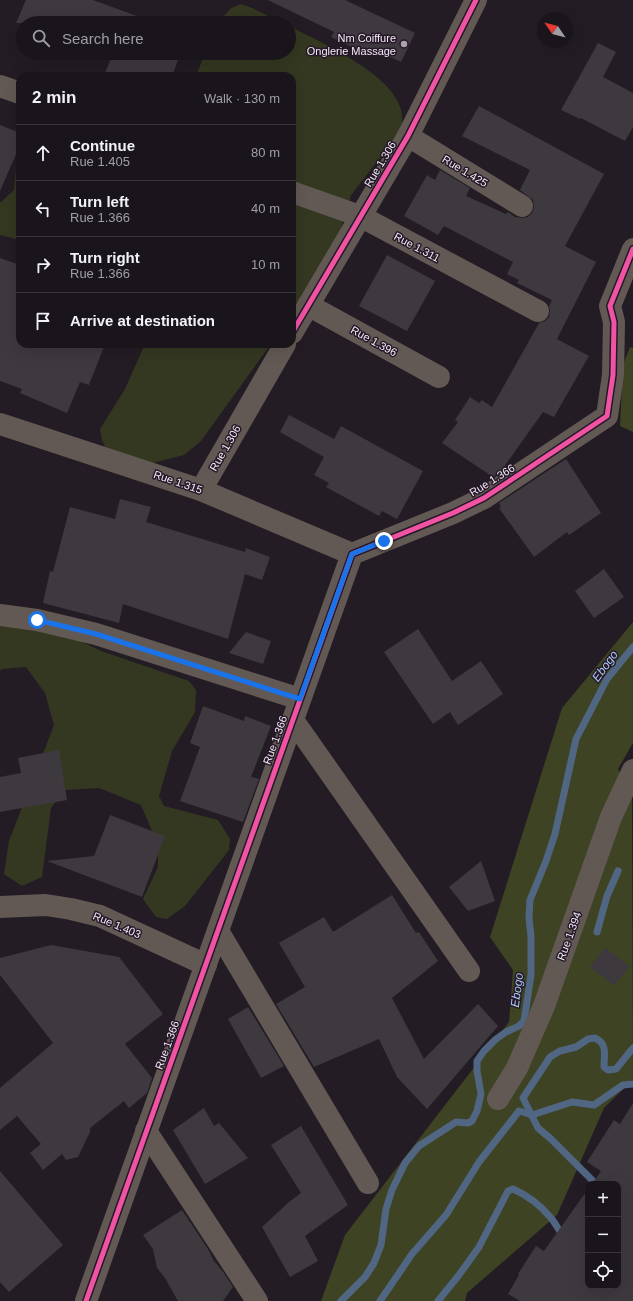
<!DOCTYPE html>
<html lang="en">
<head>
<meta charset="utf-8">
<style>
	body { margin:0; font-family:Arial,sans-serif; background:#231e24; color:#f1f3f6 }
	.controls { position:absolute; right:12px; bottom:12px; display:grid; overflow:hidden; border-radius:8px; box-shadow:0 4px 16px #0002 }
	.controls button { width:36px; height:36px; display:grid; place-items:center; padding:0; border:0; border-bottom:1px solid #38343a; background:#1a151b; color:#f1f3f6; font:20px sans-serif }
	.compass { position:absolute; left:537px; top:12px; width:36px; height:36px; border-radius:50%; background:#1a151b; box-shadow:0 4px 16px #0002; rotate:305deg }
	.stop { position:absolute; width:12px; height:12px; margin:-9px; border:3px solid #1a73e8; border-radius:50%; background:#fff }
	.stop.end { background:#1a73e8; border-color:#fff; box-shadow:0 1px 4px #0008 }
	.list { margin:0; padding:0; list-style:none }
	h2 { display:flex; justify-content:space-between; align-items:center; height:52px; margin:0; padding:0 16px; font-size:17px }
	h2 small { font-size:13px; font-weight:400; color:#9f9fa3 }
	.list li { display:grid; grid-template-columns:26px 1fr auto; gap:12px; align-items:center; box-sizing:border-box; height:56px; padding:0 16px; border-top:1px solid #38343a }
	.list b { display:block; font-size:15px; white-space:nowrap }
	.list p { margin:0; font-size:13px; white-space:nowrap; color:#9f9fa3 }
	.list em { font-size:13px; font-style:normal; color:#9f9fa3 }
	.icon { flex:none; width:22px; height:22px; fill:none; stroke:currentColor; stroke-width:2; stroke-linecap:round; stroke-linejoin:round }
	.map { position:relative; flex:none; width:633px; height:1301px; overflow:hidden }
	.search { position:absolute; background:#1a151b; box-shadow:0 4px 16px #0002; left:16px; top:16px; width:280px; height:44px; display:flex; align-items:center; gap:10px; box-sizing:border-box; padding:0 14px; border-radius:22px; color:#9f9fa3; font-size:15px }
	.panel { position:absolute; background:#1a151b; box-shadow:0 4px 16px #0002; left:16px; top:72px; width:280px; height:276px; border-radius:12px }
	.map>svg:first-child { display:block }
</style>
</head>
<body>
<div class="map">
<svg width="633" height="1301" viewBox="0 0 633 1301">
	<rect width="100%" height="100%" fill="#231c24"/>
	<g fill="#343821">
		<path d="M241,4L252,8L282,23H218L231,8Z"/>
		<path d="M289,26C320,42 393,74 401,110C403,118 402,124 401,131L351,195L336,246L292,315V76H196L205,53H289Z"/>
		<path d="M20,127V240L0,235V203L14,190Z"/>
		<path d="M145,344H271L201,441L184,455L149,464L107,451L102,440L100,429L125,389Z"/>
		<path d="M37,620L101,651L189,681L196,690L195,712L172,751L159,796L164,806L218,820L230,839L229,850L185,906L167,919L156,917L143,899L158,867V845L141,805L99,788L64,790L51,808L42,877L22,886L4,874L9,841L54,725L45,693L26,667L2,669L0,671V622Z"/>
	</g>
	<g fill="#3e4324">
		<path d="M630,347L633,348V432L620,426L623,365Z"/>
		<path d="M633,622V743L618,769L632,796L633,1079L604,1108L557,1215L467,1293L465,1301H321L345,1235L509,1022L513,970L490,937L562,708Z"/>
	</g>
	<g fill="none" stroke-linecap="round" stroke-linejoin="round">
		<g stroke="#506683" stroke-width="7">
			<path d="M597,932L607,896L618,871"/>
			<path d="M596,1184L551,1139L538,1128L523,1098L550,1057L560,1051L576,1047L588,1039L595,1038C608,1044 604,1055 604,1067L608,1070L616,1069L633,1048"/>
			<path d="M341,1301L365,1277L374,1263L381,1245L386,1209L392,1190L405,1163L419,1146L456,1122L468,1123L472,1121L477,1111L481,1094L477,1071V1061L484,1051L496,1039L506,1032L519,1026L524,1021L531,975V936L529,918L530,900L546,861L555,834L576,739L607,679L633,647"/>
			<path d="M380,1301L412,1254L446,1215L479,1162L519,1111L532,1115L572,1102L594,1105L623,1085L633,1084"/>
			<path d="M438,1301L459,1275L479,1247L508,1191L513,1189C527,1195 541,1206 551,1218C556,1224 559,1231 564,1237"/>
		</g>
	</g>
	<g fill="#3e383f">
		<path d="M26,0H93L156,23H16Z"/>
		<path d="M268,0H345L415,33L401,62L374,49L371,56L331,37L334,32Z"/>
		<path d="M598,43L616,52L603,77L633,93V127L625,141L581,118L580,119L561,110Z"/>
		<path d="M113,53H182V55H180L172,76H104Z"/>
		<path d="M479,106L604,174L565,246L596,262L557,339L589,356L554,417L543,412L501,471L493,477L442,443L458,422L455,420L470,397L479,403L482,400L492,407L539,323L545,321L549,317L550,311L549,306L552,300L517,283L519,280L507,274L513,262L444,226L438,235L404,216L427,175L435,180L440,170L470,188L466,196L506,214L508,212L515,217L522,218L528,217L532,213L534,207L533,200L520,190L530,170L462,136Z"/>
		<path d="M0,125L20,133V145L0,191Z"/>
		<path d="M387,255L435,281L407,331L359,306Z"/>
		<path d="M0,258L20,265V344H105L89,385L80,382L67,413L20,393L22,389L0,381Z"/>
		<path d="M289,415L334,439L341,426L423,471L397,519L382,511L379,516L326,487L329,483L314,475L324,457L280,432Z"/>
		<path d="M566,459L601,513L569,535L567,532L534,557L499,508L501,507L499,503Z"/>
		<path d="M120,499L151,507L146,522L245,552L246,548L270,557L262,580L245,574L228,639L123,604L119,623L43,603L50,571L53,572L70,507L115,519Z"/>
		<path d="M604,569L624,597L594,618L575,591Z"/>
		<path d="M418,629L452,681L481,661L503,694L458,725L450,712L433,724L384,652Z"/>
		<path d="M246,632L271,641L263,664L229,653Z"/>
		<path d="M203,706L244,721L245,716L271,726L251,777L259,779L243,822L180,801L200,747L190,743Z"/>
		<path d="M59,750L67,800L0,812V777L21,773L18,758Z"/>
		<path d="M110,815L165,836L142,897L47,861L94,856Z"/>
		<path d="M481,861L495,901L468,911L449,887Z"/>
		<path d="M392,895L416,933L419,932L438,961L392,998L424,1059L478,1004L498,1026L427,1109L397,1077L379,1039L314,1067L276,1004L305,987L279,943L324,917L333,932Z"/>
		<path d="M51,945L119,957L163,1014L125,1044L152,1078L147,1093L129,1108L124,1101L90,1128V1132L78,1157L66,1160L62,1154L43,1170L30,1153L41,1144L17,1116L0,1130V1088L53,1043L0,975V958Z"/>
		<path d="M605,948L630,966L614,985L590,967Z"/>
		<path d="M248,1007L284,1066L261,1078L228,1019Z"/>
		<path d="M633,1103V1301H520L508,1294L519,1275L518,1274L536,1246L544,1251L588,1189V1286H618V1184H592L601,1171L587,1162L614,1120L620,1124Z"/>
		<path d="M204,1108L214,1126L219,1123L248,1158L205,1184L173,1130Z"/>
		<path d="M301,1126L348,1205L305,1236L318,1261L290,1277L262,1227L289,1202L301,1193L271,1145Z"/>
		<path d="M0,1171L63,1245L9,1292L0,1282Z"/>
		<path d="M182,1210L208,1249L214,1261L224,1273L233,1287L223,1301H178L165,1278L157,1268L153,1249L143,1235Z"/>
	</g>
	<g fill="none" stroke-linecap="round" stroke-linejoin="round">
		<g stroke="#635954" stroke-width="22">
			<path d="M0,86L20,93"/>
			<path d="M408,136L522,206"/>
			<path d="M292,192L360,216L538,311"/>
			<path d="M308,305L439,377"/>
			<path d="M292,333L408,136L476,0"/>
			<path d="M0,424L201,490L352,554"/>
			<path d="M201,490L285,344"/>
			<path d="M0,615L37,620L96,634L300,699"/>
			<path d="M293,720L469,971"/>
			<path d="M0,907L46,905L71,909L100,916L206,965"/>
			<path d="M218,931L368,1183"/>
			<path d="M498,1099L517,1068L544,1006L611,817L633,770"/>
			<path d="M146,1131L257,1301"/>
			<path d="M86,1301L352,554L453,513L484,498L607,416L613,375L614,322L610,306L633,249"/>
		</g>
		<defs>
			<g id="cycleway">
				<path d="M292,333L408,136L476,0"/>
				<path d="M86,1301L352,554L453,513L484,498L607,416L613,375L614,322L610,306L633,249"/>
			</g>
		</defs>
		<use href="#cycleway" stroke="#251828" stroke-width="8"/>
		<use href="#cycleway" stroke="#f153a3" stroke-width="5"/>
	</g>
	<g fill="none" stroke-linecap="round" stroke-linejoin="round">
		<path stroke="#1a73e8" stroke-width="5" d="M37,620L96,634L300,699L352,554L384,541"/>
	</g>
	<circle fill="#aaa2ac" stroke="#251828" stroke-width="1.5" cx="404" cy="44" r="4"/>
	<g text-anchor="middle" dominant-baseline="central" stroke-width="3" stroke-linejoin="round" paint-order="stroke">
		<g font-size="11" fill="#f3eaf5" stroke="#251828" text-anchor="end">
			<text x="396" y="38">Nm Coiffure<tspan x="396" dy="13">Onglerie Massage</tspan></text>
		</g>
		<g font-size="11" fill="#f3eaf5" stroke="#251828">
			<text transform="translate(380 164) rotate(-59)">Rue 1.306</text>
			<text transform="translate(465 171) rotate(31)">Rue 1.425</text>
			<text transform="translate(417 247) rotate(28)">Rue 1.311</text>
			<text transform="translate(374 341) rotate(29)">Rue 1.396</text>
			<text transform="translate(225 448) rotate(-60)">Rue 1.306</text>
			<text transform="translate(492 480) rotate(-32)">Rue 1.366</text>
			<text transform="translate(178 482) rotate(19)">Rue 1.315</text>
			<text transform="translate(275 740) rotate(-70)">Rue 1.366</text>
			<text transform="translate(117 925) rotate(23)">Rue 1.403</text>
			<text transform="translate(569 936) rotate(-70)">Rue 1.394</text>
			<text transform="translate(167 1045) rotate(-70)">Rue 1.366</text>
		</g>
		<g font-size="12" font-style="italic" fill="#aacdf6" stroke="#251828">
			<text transform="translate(605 666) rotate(-54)">Ebogo</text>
			<text transform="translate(517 990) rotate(-83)">Ebogo</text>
		</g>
	</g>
</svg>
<div class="controls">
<button>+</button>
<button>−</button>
<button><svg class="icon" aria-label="locate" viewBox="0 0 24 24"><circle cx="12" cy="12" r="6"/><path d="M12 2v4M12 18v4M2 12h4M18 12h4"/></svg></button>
</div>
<svg class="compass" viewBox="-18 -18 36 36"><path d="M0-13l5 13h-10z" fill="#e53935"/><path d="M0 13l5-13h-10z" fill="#9f9fa3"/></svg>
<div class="stop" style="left:37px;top:620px"></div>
<div class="stop end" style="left:384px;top:541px"></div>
<div class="search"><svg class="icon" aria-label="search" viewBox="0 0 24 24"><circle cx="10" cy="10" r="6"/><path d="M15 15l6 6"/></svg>Search here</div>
<section class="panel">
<h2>2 min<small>Walk · 130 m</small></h2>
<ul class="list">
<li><svg class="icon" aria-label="ahead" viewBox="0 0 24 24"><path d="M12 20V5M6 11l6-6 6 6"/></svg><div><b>Continue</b><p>Rue 1.405</p></div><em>80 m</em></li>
<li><svg class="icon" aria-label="left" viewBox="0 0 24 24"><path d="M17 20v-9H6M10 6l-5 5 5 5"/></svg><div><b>Turn left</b><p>Rue 1.366</p></div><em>40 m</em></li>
<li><svg class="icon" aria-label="right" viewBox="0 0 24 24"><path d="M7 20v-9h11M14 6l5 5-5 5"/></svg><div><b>Turn right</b><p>Rue 1.366</p></div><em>10 m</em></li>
<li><svg class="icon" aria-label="arrive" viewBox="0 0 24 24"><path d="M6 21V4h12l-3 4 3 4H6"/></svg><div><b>Arrive at destination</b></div></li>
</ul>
</section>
</div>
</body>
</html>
